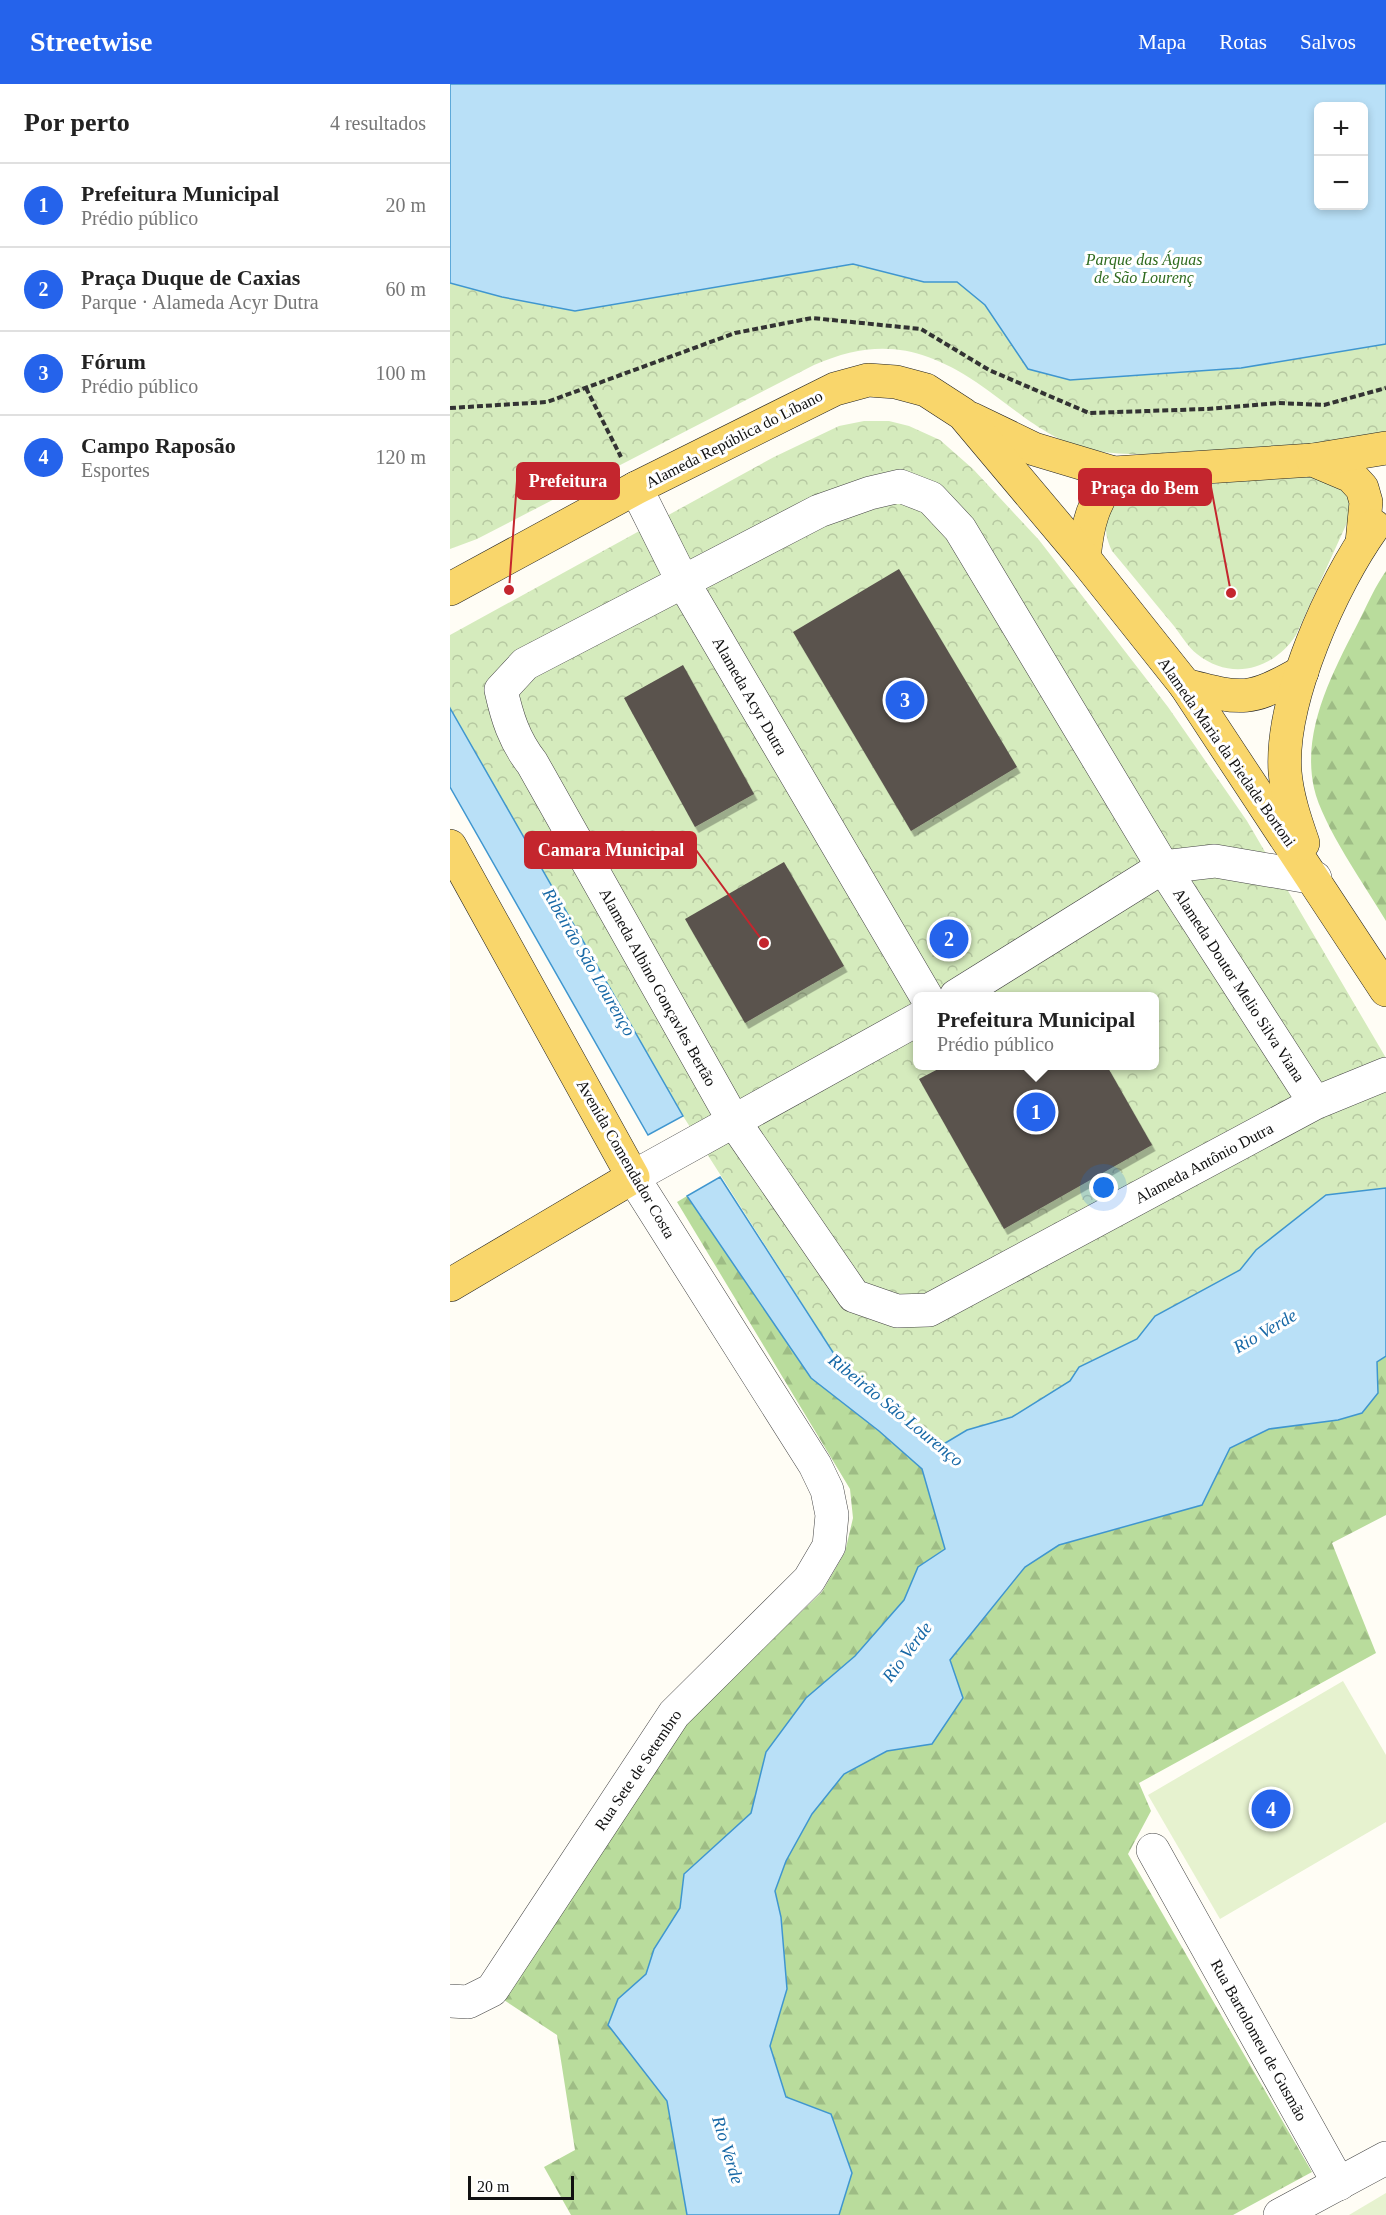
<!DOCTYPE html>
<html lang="pt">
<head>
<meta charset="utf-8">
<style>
	body { margin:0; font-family:"Times New Roman",serif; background:#f2f2f2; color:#222 }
	.controls { position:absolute; right:18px; top:18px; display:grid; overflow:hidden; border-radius:9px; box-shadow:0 3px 9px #0003 }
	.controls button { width:54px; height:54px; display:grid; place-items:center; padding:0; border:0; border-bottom:2px solid #e0e0e0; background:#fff; color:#222; font:30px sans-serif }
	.scale { position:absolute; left:18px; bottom:15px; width:106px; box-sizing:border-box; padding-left:6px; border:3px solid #111; border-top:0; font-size:16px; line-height:21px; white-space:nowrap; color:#111; -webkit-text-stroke:4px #fff; paint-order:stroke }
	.you { position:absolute; left:654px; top:1104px; width:21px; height:21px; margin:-15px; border:4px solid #fff; border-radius:50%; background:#1a73e8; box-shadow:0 0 0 9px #1a73e833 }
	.badge { display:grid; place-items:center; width:39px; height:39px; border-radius:50%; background:#2563eb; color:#fff; font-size:20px; font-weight:700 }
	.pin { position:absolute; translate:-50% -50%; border:3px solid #fff; box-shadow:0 2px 6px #0006 }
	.popup { position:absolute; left:463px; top:908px; width:246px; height:78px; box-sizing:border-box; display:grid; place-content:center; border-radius:9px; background:#fff; filter:drop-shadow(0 2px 4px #0005); font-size:20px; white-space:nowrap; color:#767676 }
	.popup b { font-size:22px; color:#222 }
	.popup::after { content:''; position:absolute; left:50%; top:100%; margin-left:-12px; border:12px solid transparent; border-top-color:#fff }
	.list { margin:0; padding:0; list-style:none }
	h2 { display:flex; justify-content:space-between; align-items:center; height:78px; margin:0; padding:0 24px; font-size:26px }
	h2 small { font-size:20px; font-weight:400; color:#767676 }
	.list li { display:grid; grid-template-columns:39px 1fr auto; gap:18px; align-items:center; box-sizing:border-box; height:84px; padding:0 24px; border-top:2px solid #e0e0e0 }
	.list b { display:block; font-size:22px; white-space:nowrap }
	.list p { margin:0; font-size:20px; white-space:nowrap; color:#767676 }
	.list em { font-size:20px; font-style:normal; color:#767676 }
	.map { position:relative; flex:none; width:936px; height:2131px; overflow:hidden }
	header { display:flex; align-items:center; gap:36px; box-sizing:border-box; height:84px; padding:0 30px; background:#2563eb; color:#fff }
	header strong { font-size:28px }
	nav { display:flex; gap:33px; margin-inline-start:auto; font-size:21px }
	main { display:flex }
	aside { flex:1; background:#fff }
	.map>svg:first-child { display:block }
</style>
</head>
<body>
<header>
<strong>Streetwise</strong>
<nav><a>Mapa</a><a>Rotas</a><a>Salvos</a></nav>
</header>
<main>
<aside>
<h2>Por perto<small>4 resultados</small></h2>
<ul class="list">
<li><span class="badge">1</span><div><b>Prefeitura Municipal</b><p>Prédio público</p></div><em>20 m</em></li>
<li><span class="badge">2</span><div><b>Praça Duque de Caxias</b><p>Parque · Alameda Acyr Dutra</p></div><em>60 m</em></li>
<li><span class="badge">3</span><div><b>Fórum</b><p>Prédio público</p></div><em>100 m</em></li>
<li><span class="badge">4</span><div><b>Campo Raposão</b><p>Esportes</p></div><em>120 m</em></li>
</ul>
</aside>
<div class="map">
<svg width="936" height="2131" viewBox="0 0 936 2131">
	<defs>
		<pattern id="forest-firs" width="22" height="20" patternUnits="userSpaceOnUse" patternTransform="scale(1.5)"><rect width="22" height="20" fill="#b9dc9c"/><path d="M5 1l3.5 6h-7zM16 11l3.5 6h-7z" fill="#9ebc85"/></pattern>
		<pattern id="park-crowns" width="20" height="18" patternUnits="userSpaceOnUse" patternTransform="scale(1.5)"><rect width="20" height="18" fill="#d5ebbd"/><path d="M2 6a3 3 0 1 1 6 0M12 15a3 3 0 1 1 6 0" fill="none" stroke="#b6c8a1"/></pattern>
		<filter id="shadow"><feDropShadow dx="3.5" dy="6" stdDeviation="0" flood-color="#0004"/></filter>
	</defs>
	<rect width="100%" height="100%" fill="#fffdf5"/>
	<g fill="url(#forest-firs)">
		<path d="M936,487V837C916,803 872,741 864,704C851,645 884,586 910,535C918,519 926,501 936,487Z"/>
		<path d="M237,1112L361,1294L429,1347L472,1385L495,1465L468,1483L454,1516L405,1572L356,1614L316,1668L301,1729L234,1790L230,1824L204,1865L196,1890L168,1915L159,1941L217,2017L237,2131H121L94,2083L125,2066L107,1951L54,1916L231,1642L372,1508L395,1468L403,1434L400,1405L227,1118Z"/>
		<path d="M936,1272V1431L882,1459L926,1569L689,1699L701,1727L678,1770L862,2088L783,2131H389L402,2089L336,2013L320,1962L337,1905L331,1833L325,1807L336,1777L362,1730L394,1690L437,1667L482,1659L513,1614L500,1576L575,1483L609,1461L752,1421L780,1364L819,1345L888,1336L912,1329L928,1309L926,1278Z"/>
	</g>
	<g fill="url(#park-crowns)" fill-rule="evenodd">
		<path d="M0,0H936V350C917,354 897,359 878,361C840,367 799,366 760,367C724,369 683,373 647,367C598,359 565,324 526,298C471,261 425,254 364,281L27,455L0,465ZM868,22H914V122H868Z"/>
		<path d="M414,337H439L459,342L490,356L523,385L589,456L718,623L797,737L936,974V1104L876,1111L806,1166L790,1186L705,1232L687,1255L629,1283L620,1297L562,1333L517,1346L487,1364L395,1287L233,1032L0,624V551L324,373L389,342ZM468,912H704V982H468Z"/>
		<path d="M854,389L893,404L901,417V430L846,551C824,585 782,598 747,570C738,563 731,551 724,542C703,517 683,492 662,467C651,445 657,428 664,406L697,400H761Z"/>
	</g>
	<g fill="#e6f2cf">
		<path d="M893,1597L936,1671V1738L770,1835L698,1711Z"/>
		<path d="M936,2109V2131H899Z"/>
	</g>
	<g fill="#b9e0f7" stroke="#3f96cf" stroke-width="1.5" fill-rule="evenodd">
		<path d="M0,0H936V260L791,284L620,296L578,285L535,221L507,198H474L403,180L125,227L52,213L0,199ZM914,22V122H868V22Z"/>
		<path d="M0,624L233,1032L198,1051L0,703Z"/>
		<path d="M270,1093L395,1287L487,1364L517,1346L562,1333L620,1297L629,1283L687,1255L705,1232L790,1186L806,1166L876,1111L936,1104V1272L927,1278L928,1309L912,1329L888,1336L819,1345L780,1364L752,1421L609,1461L575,1483L500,1576L513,1614L482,1660L437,1667L394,1690L362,1730L336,1777L325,1807L331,1833L337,1905L320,1962L336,2013L381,2030L402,2089L389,2131H237L217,2017L158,1941L168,1915L196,1890L204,1865L230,1824L234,1790L301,1729L316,1668L356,1614L405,1572L454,1516L468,1483L495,1465L472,1385L429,1347L361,1294L237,1112Z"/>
	</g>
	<g fill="#5a524d" filter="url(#shadow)">
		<path d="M449,485L567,683L461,747L343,548Z"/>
		<path d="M233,581L304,710L245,743L174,614Z"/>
		<path d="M334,778L394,882L295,939L235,835Z"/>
		<path d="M494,982H657L702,1061L554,1145L469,995Z"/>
	</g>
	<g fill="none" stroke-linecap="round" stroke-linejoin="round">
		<defs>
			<g id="minor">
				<path d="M186,404L232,496L476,912"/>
				<path d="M506,912L713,783L765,777L865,794"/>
				<path d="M865,1019L713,783L510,445L481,414L450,402L420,409L369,427L75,580L51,606C57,633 64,656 82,679L283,1036L404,1212L447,1227L479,1226L865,1019L936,990"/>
				<path d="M703,1766L889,2100"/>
				<path d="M0,1917L18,1918L42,1906L224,1630L359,1496L379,1462L382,1431L377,1406L365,1381L183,1093L468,935"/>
				<path d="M830,2131L936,2074"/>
			</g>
			<g id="major">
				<path d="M522,335L584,365L664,389L863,376L901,392L912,404L916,418L912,459"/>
				<path d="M863,376L936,364"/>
				<path d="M634,474C638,436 643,421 664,389"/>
				<path d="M0,505L186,404L385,305L418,296L446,298L476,306L513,330L634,474L735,601L936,906"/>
				<path d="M735,601C793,616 799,618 852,588"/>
				<path d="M853,759C845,736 837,712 835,688C830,616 882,500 924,442"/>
				<path d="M0,762L183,1093L0,1201"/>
			</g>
		</defs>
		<use href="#minor" stroke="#444" stroke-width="34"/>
		<use href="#major" stroke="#222" stroke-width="34"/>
		<g stroke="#333" stroke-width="4" stroke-dasharray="6 3" stroke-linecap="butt">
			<path d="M136,304L171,373"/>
			<path d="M0,324L97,318L285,249L362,234L471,245L539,286L639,329L756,325L828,319L874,321L936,304"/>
		</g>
		<use href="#minor" stroke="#fff" stroke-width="33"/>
		<use href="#major" stroke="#f9d66b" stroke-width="33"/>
	</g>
	<g text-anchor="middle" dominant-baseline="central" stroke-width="6" stroke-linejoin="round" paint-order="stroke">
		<g font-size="16" font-style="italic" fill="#2f6b1f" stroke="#fff">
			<text x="694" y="175">Parque das Águas<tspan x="694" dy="18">de São Lourenç</tspan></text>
		</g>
		<g font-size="16" fill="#111" stroke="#fff">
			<text transform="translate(284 355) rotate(-27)">Alameda República do Líbano</text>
			<text transform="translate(300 612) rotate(60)">Alameda Acyr Dutra</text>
			<text transform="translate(777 668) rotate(55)">Alameda Maria da Piedade Bortoni</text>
			<text transform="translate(789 901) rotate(57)">Alameda Doutor Melio Silva Viana</text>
			<text transform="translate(208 903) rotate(61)">Alameda Albino Gonçavles Bertão</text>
			<text transform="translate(176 1075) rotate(60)">Avenida Comendador Costa</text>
			<text transform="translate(754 1079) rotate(-28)">Alameda Antônio Dutra</text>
			<text transform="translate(188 1686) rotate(-56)">Rua Sete de Setembro</text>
			<text transform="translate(809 1956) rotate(61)">Rua Bartolomeu de Gusmão</text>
		</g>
		<g font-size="18" font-style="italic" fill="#1768a6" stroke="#fff">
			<text transform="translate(139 878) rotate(60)">Ribeirão São Lourenço</text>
			<text transform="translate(815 1247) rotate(-30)">Rio Verde</text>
			<text transform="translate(446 1326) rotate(39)">Ribeirão São Lourenço</text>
			<text transform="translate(457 1568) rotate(-53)">Rio Verde</text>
			<text transform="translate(278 2066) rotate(73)">Rio Verde</text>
		</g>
	</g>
	<path fill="none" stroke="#c4262e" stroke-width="2" d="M59 506L67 397M781 509L761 403M314 859L246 766"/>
	<g fill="#c4262e" stroke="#fff" stroke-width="2">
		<circle cx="59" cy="506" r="6"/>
		<circle cx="781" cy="509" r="6"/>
		<circle cx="314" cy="859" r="6"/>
	</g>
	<g fill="#c4262e" stroke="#c4262e" stroke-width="2">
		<rect x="67" y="379" width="102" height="36" rx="6"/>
		<rect x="629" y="385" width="132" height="36" rx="6"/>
		<rect x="75" y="748" width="171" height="36" rx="6"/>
	</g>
	<g font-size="18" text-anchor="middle" font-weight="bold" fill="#fff">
		<text x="118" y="403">Prefeitura</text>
		<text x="695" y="410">Praça do Bem</text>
		<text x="161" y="772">Camara Municipal</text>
	</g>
</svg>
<div class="controls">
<button>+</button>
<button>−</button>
</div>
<div class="scale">20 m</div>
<div class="you"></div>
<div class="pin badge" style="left:586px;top:1028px">1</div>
<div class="popup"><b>Prefeitura Municipal</b>Prédio público</div>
<div class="pin badge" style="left:499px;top:855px">2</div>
<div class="pin badge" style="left:455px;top:616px">3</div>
<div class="pin badge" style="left:821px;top:1725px">4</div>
</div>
</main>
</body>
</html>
